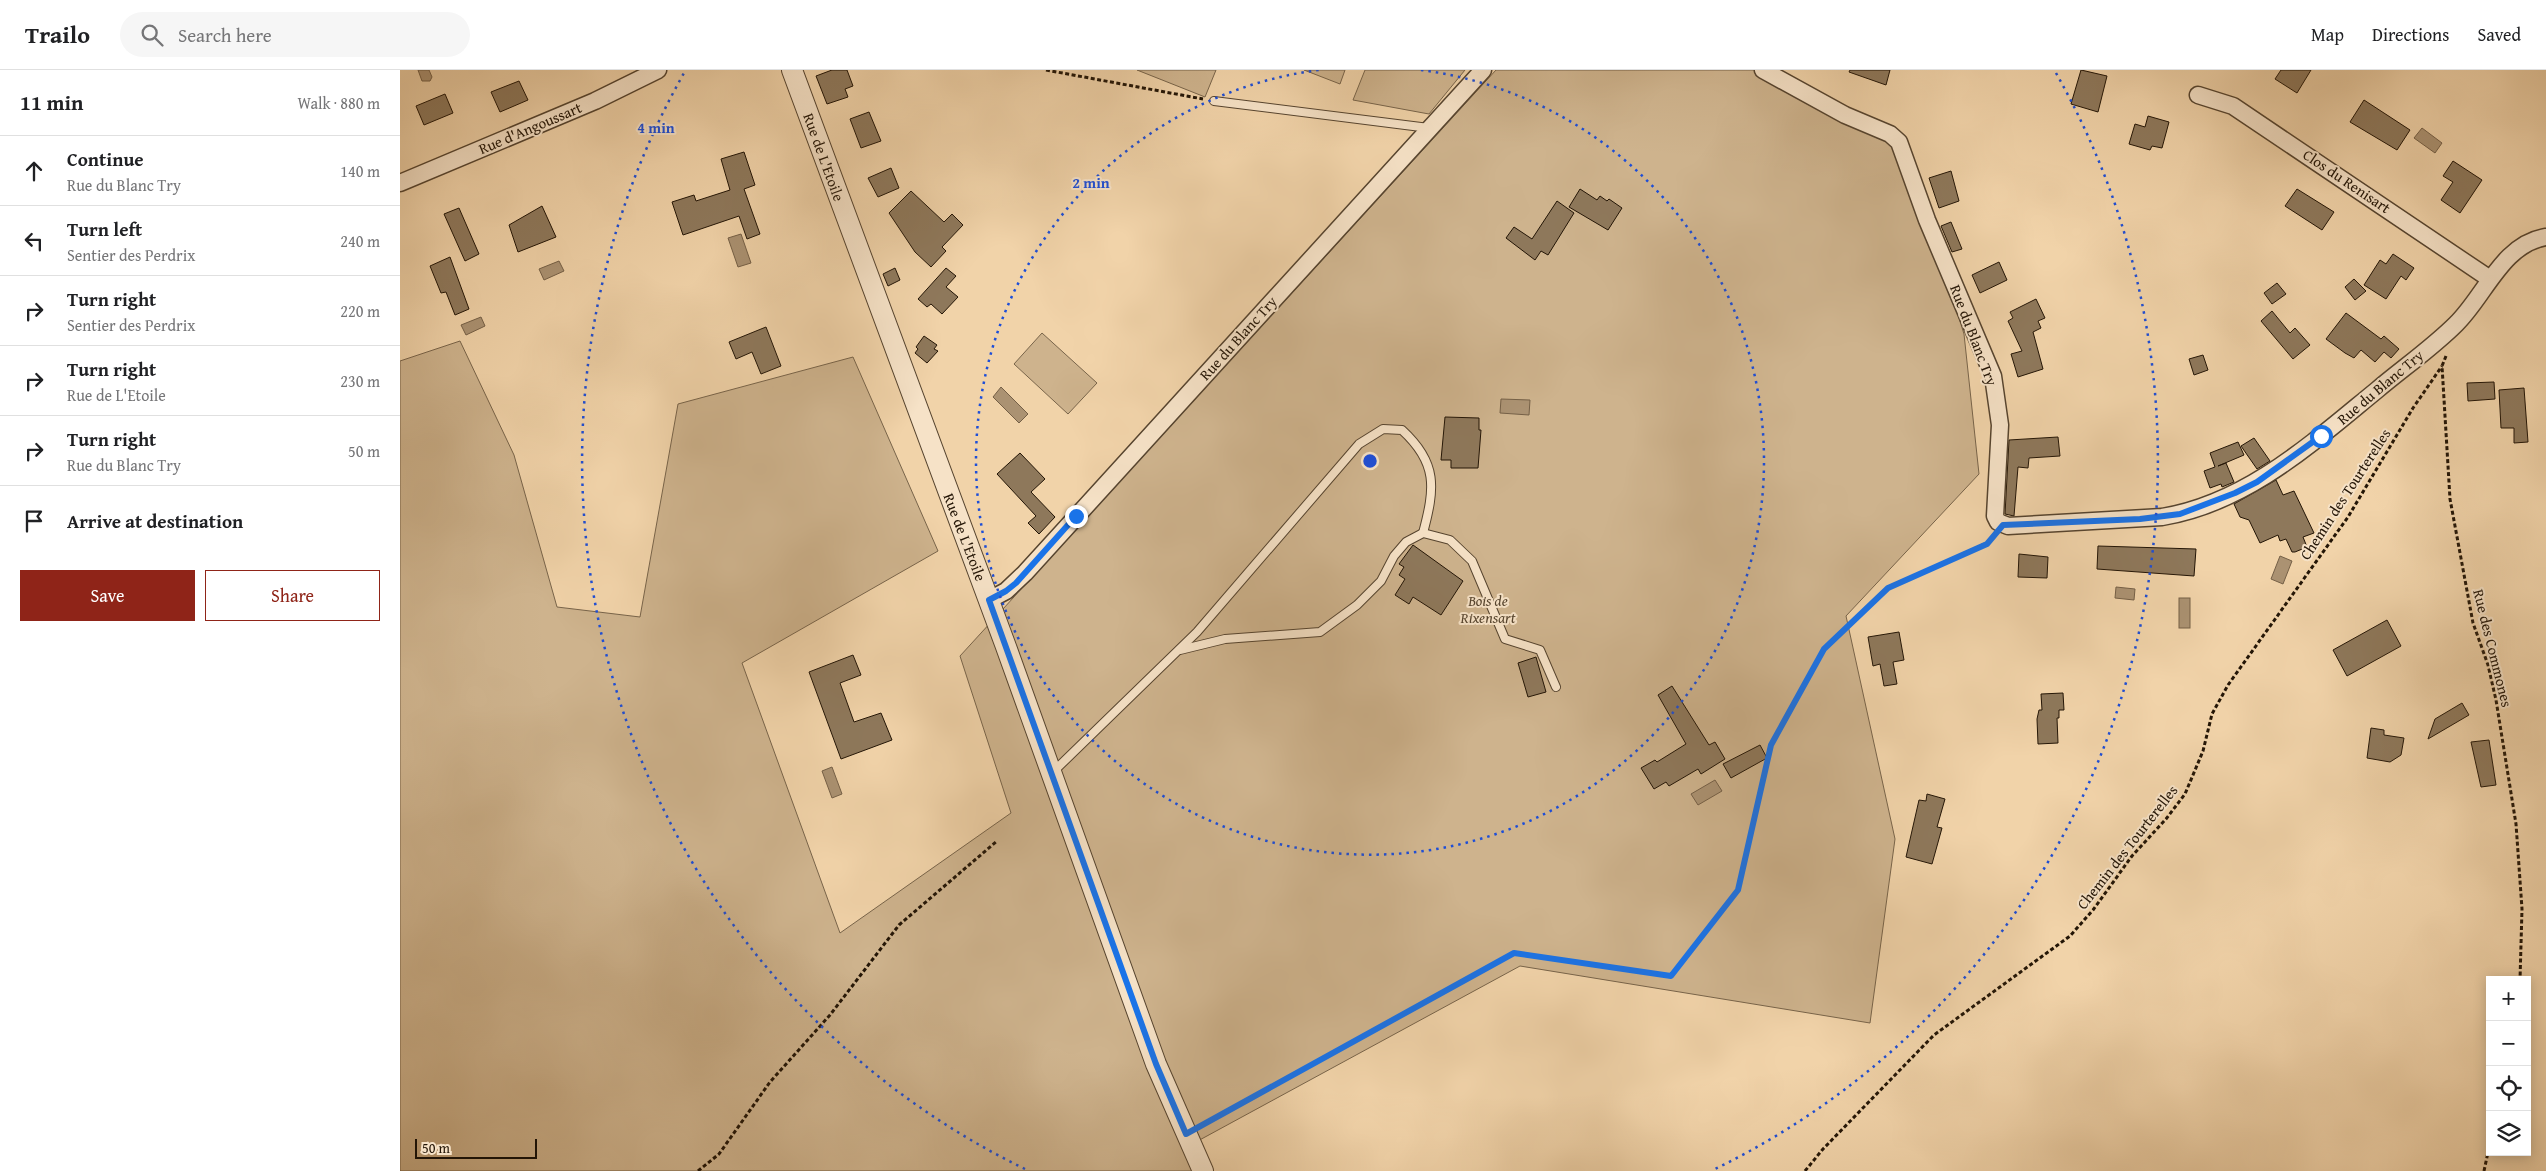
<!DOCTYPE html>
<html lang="en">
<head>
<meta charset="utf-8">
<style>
	body { margin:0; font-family:"Gentium Book Plus",serif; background:#f6f6f6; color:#202124 }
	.controls { position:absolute; right:15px; bottom:15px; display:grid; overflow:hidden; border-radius:0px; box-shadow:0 2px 12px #0003 }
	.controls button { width:45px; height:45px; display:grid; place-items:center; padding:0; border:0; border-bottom:1px solid #e0e0e0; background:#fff; color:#202124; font:25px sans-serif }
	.scale { position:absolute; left:15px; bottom:12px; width:122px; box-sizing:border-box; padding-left:5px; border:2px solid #231506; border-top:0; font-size:14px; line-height:18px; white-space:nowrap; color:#231506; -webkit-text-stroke:4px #f6e2c7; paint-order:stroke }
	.stop { position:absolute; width:15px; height:15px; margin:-11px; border:4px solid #1a73e8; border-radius:50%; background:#fff }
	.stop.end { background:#1a73e8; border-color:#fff; box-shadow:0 1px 5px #0008 }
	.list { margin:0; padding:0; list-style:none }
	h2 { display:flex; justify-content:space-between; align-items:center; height:65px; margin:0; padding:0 20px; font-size:21px }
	h2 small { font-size:16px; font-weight:400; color:#757577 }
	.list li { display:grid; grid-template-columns:32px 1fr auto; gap:15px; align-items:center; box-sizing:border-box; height:70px; padding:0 20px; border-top:1px solid #e0e0e0 }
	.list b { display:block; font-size:19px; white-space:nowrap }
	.list p { margin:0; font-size:16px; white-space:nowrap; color:#757577 }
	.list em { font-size:16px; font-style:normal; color:#757577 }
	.actions { display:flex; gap:10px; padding:15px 20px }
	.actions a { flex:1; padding:11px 0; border:1px solid #8f2418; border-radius:0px; text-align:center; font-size:18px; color:#8f2418 }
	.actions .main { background:#8f2418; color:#fff }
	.icon { flex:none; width:28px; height:28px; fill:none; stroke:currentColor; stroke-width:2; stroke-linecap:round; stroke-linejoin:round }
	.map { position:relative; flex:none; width:2146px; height:1101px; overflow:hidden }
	header { display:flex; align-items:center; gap:30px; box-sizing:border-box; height:70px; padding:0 25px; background:#fff; border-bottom:1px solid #e0e0e0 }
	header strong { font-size:24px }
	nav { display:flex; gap:28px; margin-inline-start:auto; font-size:18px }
	.search { width:350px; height:45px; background:#f6f6f6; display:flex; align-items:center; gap:12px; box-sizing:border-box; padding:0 18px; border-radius:28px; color:#757577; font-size:19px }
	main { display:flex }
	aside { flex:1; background:#fff }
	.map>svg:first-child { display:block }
</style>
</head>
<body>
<header>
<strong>Trailo</strong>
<div class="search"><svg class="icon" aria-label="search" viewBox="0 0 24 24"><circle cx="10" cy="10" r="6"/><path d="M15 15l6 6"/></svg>Search here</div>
<nav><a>Map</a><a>Directions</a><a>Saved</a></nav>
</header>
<main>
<aside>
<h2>11 min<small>Walk · 880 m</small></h2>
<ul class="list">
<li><svg class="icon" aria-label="ahead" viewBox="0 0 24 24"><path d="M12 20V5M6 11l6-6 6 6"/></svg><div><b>Continue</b><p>Rue du Blanc Try</p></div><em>140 m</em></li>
<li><svg class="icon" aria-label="left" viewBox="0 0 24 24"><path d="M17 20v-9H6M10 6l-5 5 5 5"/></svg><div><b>Turn left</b><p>Sentier des Perdrix</p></div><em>240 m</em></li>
<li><svg class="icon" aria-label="right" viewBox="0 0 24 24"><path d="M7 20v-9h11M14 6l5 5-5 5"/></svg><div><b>Turn right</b><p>Sentier des Perdrix</p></div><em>220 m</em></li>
<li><svg class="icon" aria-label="right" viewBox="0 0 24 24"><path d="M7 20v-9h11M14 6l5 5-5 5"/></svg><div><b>Turn right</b><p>Rue de L'Etoile</p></div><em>230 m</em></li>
<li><svg class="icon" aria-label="right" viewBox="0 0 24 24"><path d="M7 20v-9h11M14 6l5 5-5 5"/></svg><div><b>Turn right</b><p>Rue du Blanc Try</p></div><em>50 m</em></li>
<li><svg class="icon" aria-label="arrive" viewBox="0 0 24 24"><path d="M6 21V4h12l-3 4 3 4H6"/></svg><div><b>Arrive at destination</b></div></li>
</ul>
<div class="actions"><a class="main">Save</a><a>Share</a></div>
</aside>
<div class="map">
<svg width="2146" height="1101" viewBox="0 0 2146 1101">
	<rect width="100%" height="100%" fill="#f1d3a9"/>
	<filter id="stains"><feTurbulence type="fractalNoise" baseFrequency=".004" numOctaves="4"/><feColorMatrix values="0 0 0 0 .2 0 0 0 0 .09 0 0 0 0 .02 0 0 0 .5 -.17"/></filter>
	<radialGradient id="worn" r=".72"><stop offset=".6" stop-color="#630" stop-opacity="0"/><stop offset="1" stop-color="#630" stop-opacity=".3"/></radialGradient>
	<g fill="#ceb38d" stroke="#78644a">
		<path d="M737,0H816L805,27Z"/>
		<path d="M904,0H945L940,14Z"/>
		<path d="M965,0H1065L1029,44L953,30Z"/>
		<path d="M1096,0H1355L1505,77L1564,264L1579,404L1446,546L1495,769L1470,953L1120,896L783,1079L792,1101H0V291L60,271L114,385L157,537L240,547L278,334L453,287L538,481L342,593L440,863L611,743L560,586Z"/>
		<path d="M642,263L697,313L668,344L614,294Z"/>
	</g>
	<g fill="#ab9272" stroke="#756047">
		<path d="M18,0H29L32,7L30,11H22Z"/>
		<path d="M2022,58L2042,73L2035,83L2014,68Z"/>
		<path d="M341,164L351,193L338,197L328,168Z"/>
		<path d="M159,191L164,201L144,210L139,199Z"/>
		<path d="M81,247L85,256L66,265L61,255Z"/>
		<path d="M601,317L628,344L619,353L593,327Z"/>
		<path d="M1101,329L1130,330L1129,345L1100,343Z"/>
		<path d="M1880,486L1892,491L1883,514L1871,509Z"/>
		<path d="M1716,517L1735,519L1734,530L1715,528Z"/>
		<rect x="1779" y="528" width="11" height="30"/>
		<path d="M432,697L442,724L432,728L422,701Z"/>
		<path d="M1315,710L1322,721L1298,735L1291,724Z"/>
	</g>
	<g fill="#8e785b" stroke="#231506">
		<path d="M432,0H447L453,16L445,19L448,27L427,34L416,6Z"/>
		<path d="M1450,0H1490L1486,15L1449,2Z"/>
		<path d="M1681,0L1707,6L1698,42L1671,34Z"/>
		<path d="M1881,0H1911L1897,23L1875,9Z"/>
		<path d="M119,11L128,30L100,42L91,22Z"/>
		<path d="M45,24L53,43L24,55L16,36Z"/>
		<path d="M1964,30L2010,60L1997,80L1950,52Z"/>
		<path d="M469,42L481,71L461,78L450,49Z"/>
		<path d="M1748,46L1769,52L1762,78L1752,76L1750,80L1729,74L1735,54L1745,57Z"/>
		<path d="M344,82L355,115L344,119L360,164L347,169L339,146L283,165L272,132L294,125L296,131L330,120L321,89Z"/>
		<path d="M2053,91L2082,110L2060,143L2041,130L2053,112L2043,106Z"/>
		<path d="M491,98L499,118L478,127L468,108Z"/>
		<path d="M1551,101L1559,131L1539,138L1529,108Z"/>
		<path d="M1180,119L1197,130L1200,126L1207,131L1209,129L1222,138L1208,160L1169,137Z"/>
		<path d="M1897,119L1934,142L1922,160L1885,136Z"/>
		<path d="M511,121L544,152L552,144L563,155L542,177L546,181L531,197L515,182L489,143Z"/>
		<path d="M1157,131L1174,143L1148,185L1141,181L1135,190L1106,168L1114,157L1132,169Z"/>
		<path d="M142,136L156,167L118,182L109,155Z"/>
		<path d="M59,138L79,184L65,191L44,144Z"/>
		<path d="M1551,152L1562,179L1552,182L1541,156Z"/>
		<path d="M1993,184L2014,198L2006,210L2001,206L1986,229L1964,215L1980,190L1986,194Z"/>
		<path d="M50,187L69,239L55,245L46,222L41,223L30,196Z"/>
		<path d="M1599,192L1607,210L1580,223L1572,205Z"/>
		<path d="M495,198L500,210L488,216L483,204Z"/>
		<path d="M546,198L556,206L546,217L558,227L542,244L531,234L527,237L518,229Z"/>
		<path d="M1954,209L1966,221L1955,230L1945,217Z"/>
		<path d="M1877,213L1886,224L1872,234L1864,223Z"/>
		<path d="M1636,229L1645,248L1638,251L1641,258L1633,262L1643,299L1618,307L1611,284L1622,281L1608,251L1613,248L1610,242Z"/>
		<path d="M1872,241L1890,263L1895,258L1910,275L1893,289L1861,251Z"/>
		<path d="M1946,243L1981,269L1984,266L1999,279L1991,288L1984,282L1975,292L1961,280L1954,288L1945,283L1926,269Z"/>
		<path d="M366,257L381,296L361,304L352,282L336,289L329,272Z"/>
		<path d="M524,266L537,275L534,279L538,281L527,293L515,283L518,279L516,277Z"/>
		<path d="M1803,285L1808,300L1794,305L1789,289Z"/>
		<path d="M2094,312L2095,329L2068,331L2067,313Z"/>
		<path d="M2124,318L2128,372L2114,373V358H2101L2099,320Z"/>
		<path d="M1045,347L1079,348V360H1081L1078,398H1051V390H1041Z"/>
		<path d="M1658,367L1660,386L1629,388L1628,398L1618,397L1614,446L1605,444L1609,370Z"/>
		<path d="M1854,368L1870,391L1857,399L1841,376Z"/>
		<path d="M1838,372L1844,385L1818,396L1826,393L1834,412L1822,417L1821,414L1810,418L1804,401L1815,397L1810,383Z"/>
		<path d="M620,383L645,409L631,422L655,447L639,464L628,453L636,446L597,404Z"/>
		<path d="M1876,410L1883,425L1894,421L1914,463L1903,467L1907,477L1895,482H1892L1886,469L1880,471L1878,465L1860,473L1849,450L1840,447L1834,434Z"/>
		<path d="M1013,475L1063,511L1041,545L1013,527L1009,534L995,525L1005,509L999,505L1004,497L999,494Z"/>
		<path d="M1698,476L1796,479L1794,506L1697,499Z"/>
		<path d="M1619,484L1648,487L1647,508L1618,507Z"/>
		<path d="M1987,550L2001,576L1947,606L1933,580Z"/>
		<path d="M1499,562L1504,590L1493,592L1497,614L1484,616L1480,594L1473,596L1468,567Z"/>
		<path d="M453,585L461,605L440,613L454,652L481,643L492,670L441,689L409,602Z"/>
		<path d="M1136,587L1146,622L1128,627L1118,593Z"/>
		<path d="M1272,616L1309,675L1315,672L1325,689L1301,704L1298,699L1269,716L1266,712L1254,719L1241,698L1255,690L1257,692L1286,674L1258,625Z"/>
		<path d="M1663,623L1664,640H1659V648H1657L1658,673L1638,674L1637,649L1639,640H1642L1641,624Z"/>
		<path d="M2062,633L2069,645L2028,669L2035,649Z"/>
		<path d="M1971,658L1984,660V665L2004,668L2001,685L1990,692L1967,688Z"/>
		<path d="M2089,670L2096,715L2081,717L2071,672Z"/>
		<path d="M1360,675L1367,688L1331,708L1323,694Z"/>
		<path d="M1527,724L1545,729L1537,757L1542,758L1532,794L1506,787L1519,730L1526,731Z"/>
	</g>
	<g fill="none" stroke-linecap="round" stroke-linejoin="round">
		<defs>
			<g id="service">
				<path d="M814,31L1029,58"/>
				<path d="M780,580L825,569L920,562L957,535L981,511L994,486L1006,472L1023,463"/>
				<path d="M653,702L797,562L959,374L983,359L1002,360C1038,393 1035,418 1023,463L1050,470L1072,491L1105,569L1140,580L1156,617"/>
			</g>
			<g id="minor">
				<path d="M1363,0L1445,45L1490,64L1499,72L1527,150L1593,306L1600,355L1595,446L1598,452L1608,456L1762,447C1847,433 1912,373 1977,320C2003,298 2032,278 2056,254C2085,226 2102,174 2146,167"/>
				<path d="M1798,25L1833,36L2090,209"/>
				<path d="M0,113L195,31L258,0"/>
				<path d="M589,530L606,521L625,503L1083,0"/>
			</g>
			<path id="tertiary" d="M392,0L605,574L756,994L803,1101"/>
		</defs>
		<use href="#service" stroke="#56442f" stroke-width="10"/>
		<use href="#minor" stroke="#56442f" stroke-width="19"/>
		<use href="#tertiary" stroke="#56442f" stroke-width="22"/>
		<g stroke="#231506" stroke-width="3" stroke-dasharray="4 2.5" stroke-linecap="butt">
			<path d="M646,0L803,29"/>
			<path d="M2046,286L2042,296L2050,429L2073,553L2088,595L2096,630L2116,754L2122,839L2120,910"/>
			<path d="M802,1055L1114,883L1271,906L1338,820L1371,675L1424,579L1488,518L1587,473L1593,467"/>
			<path d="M298,1101L319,1084L370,1012L430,945L499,855L597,771"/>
			<path d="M1405,1101L1423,1079L1534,965L1670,866L1693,840L1732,786L1766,749L1785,724L1803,681L1812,644L1828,615L1948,447L2013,338L2042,296"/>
			<path d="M2084,1101L2090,1073"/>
		</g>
		<use href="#service" stroke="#f6e2c7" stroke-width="8"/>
		<use href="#minor" stroke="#f6e2c7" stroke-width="16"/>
		<use href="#tertiary" stroke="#f6e2c7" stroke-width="20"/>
	</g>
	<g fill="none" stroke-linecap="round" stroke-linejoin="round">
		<path stroke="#1a73e8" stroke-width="6" d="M676,446L616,513L606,521L589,530L756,994L786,1064L1114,883L1271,906L1338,820L1371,675L1424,579L1488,518L1587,474L1603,455L1740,449L1780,444L1835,423L1857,412L1921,366"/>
	</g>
	<g fill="none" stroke="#1d4ed8" stroke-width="2.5" stroke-dasharray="2.5 5">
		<path d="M1021 0A394 394 0 1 1 919 0"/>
		<path d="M625 1099A788 788 0 0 1 284 3M1656 3A788 788 0 0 1 1315 1099"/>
	</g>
	<g text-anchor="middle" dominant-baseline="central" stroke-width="4" stroke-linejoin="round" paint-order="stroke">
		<g font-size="15" fill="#231506" stroke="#f6e2c7">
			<text transform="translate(130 58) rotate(-23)">Rue d'Angoussart</text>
			<text transform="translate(424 87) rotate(70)">Rue de L'Etoile</text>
			<text transform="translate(1947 111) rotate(34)">Clos du Renisart</text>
			<text transform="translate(1574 265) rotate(69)">Rue du Blanc Try</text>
			<text transform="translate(838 268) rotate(-48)">Rue du Blanc Try</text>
			<text transform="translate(1980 317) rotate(-40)">Rue du Blanc Try</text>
			<text transform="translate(1945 424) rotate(-57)">Chemin des Tourterelles</text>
			<text transform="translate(565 467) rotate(69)">Rue de L'Etoile</text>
			<text transform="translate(2093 578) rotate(76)">Rue des Commones</text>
			<text transform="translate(1727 777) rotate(-52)">Chemin des Tourterelles</text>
		</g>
		<g font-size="15" font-style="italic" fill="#56442e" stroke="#f6e2c7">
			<text x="1088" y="530">Bois de<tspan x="1088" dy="17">Rixensart</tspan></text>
		</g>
	</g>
	<circle cx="970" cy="391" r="8" fill="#1d4ed8" stroke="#f6e2c7" stroke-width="2.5"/>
	<g font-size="15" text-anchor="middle" font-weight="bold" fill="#1d4ed8" stroke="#f6e2c7" stroke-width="4" stroke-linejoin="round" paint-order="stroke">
		<text x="256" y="63">4 min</text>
		<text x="691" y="118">2 min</text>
	</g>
	<rect width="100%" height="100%" filter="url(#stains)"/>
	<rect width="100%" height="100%" fill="url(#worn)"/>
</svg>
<div class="controls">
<button>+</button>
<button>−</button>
<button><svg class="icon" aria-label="locate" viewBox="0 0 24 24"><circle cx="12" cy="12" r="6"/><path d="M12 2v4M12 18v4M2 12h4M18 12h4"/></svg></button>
<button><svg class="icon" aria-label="layers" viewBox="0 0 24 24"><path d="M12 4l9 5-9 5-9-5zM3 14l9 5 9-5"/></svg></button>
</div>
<div class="scale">50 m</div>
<div class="stop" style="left:1921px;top:366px"></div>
<div class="stop end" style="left:676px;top:446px"></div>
</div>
</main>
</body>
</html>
